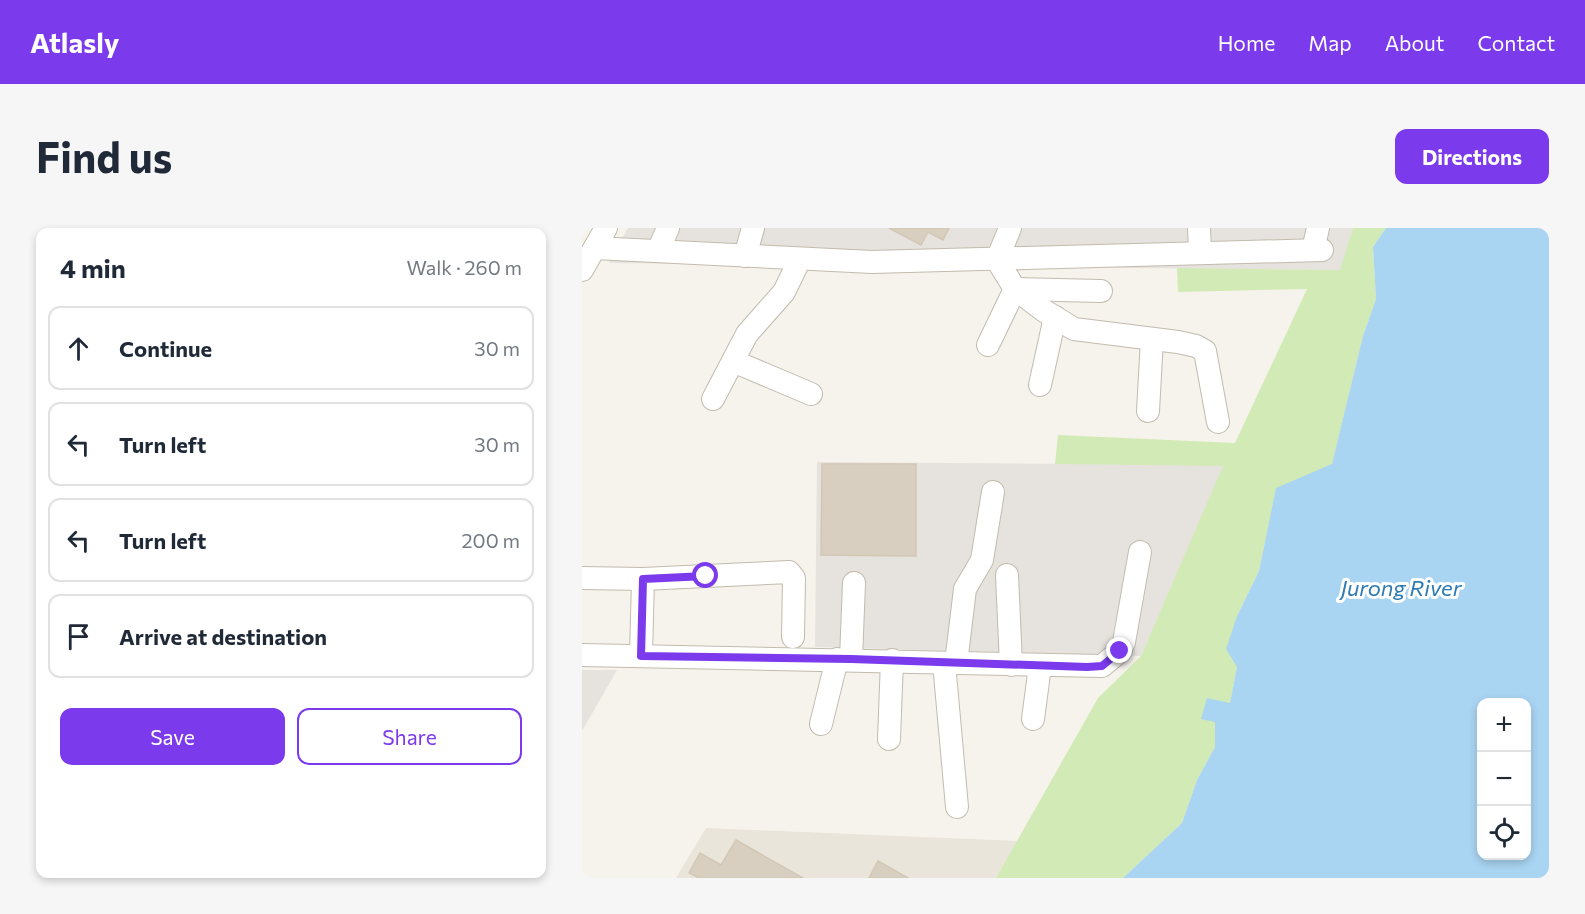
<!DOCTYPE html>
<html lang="en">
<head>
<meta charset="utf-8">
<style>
	body { margin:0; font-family:Commissioner,sans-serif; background:#f6f6f7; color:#1f2937 }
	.controls { position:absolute; right:18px; bottom:18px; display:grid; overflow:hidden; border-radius:12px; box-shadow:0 3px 9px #0003 }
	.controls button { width:54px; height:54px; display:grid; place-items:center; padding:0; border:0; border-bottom:2px solid #e0e1e3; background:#fff; color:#1f2937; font:30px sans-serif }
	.stop { position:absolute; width:18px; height:18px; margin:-14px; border:4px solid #7c3aed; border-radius:50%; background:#fff }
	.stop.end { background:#7c3aed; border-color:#fff; box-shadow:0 2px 6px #0008 }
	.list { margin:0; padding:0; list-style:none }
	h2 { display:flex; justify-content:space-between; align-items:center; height:78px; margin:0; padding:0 24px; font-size:26px }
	h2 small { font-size:20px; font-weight:400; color:#747a83 }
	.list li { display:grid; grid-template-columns:39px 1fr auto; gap:18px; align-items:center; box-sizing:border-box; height:84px; margin:0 12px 12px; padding:0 12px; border:2px solid #e0e1e3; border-radius:12px }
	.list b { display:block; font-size:22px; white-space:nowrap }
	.list em { font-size:20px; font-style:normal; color:#747a83 }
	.actions { display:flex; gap:12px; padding:18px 24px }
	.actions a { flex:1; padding:14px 0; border:2px solid #7c3aed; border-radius:12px; text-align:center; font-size:21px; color:#7c3aed }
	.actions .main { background:#7c3aed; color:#fff }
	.icon { flex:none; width:33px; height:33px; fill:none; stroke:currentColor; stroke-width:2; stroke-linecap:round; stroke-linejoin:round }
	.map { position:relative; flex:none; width:967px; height:650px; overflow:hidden; border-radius:12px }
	header { display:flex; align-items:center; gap:36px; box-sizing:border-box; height:84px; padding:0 30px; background:#7c3aed; color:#fff }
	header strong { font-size:28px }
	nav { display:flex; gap:33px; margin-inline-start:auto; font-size:21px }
	.intro { display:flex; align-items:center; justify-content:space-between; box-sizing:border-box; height:144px; padding:0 36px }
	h1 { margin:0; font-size:42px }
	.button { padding:15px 27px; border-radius:12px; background:#7c3aed; color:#fff; font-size:21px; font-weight:700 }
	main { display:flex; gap:36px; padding:0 36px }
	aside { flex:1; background:#fff; border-radius:12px; box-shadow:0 3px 9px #0003 }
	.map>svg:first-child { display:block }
</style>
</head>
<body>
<header>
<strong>Atlasly</strong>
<nav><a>Home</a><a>Map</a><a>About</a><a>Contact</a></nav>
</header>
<div class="intro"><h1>Find us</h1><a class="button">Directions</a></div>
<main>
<aside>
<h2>4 min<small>Walk · 260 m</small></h2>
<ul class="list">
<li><svg class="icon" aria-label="ahead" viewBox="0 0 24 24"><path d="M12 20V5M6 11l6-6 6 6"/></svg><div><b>Continue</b></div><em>30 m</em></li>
<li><svg class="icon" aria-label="left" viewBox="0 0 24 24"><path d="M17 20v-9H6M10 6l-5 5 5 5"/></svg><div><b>Turn left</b></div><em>30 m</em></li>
<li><svg class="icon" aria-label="left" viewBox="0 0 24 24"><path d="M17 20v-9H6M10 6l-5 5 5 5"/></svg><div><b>Turn left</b></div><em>200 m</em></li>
<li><svg class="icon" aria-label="arrive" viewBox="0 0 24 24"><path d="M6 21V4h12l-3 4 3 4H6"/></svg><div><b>Arrive at destination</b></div></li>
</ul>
<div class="actions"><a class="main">Save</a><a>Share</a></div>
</aside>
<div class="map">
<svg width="967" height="650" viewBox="0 0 967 650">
	<rect width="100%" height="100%" fill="#f6f3ec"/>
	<path fill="#eae5da" d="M124,600L436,613L414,650H94Z"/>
	<g fill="#e6e2dd">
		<path d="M46,0H771L759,42L27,35Z"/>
		<path d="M235,234L642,237L559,428L233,419Z"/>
		<path d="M0,442H35L0,503Z"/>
	</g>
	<path fill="#d2eab5" d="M771,0H804L791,19L794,71L781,108L750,237L694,261L677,343L655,388V439L648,476L625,470L633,494V519L615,552L600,595L541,650H414L516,470L559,428L641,238L473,236L476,207L653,215L725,61L596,64L595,40L758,42Z"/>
	<path fill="#a9d4f2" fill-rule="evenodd" d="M804,0H967V650H541L600,595L615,552L633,519V494L619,491L625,470L648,475L655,439L644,421L655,388L677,343L694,260L750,236L781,108L794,71L791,19ZM900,475H945V628H900Z"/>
	<g fill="#d8cfc1" stroke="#d3c7b4" stroke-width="1.5">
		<path d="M307,0H367L361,12L346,4L339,17Z"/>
		<path d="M240,236H334V328L239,327Z"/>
		<path d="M154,612L221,650H117L107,645L118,625L139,637Z"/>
		<path d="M296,633L326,650H287Z"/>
	</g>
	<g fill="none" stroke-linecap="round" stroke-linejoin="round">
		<defs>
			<g id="minor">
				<path d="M428,0L415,32L433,61L461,82L492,101L596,114L614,118L623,123L636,194"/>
				<path d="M617,0L618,23"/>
				<path d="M13,20L290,34L740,22"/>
				<path d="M731,22L736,0"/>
				<path d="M76,23L86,0"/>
				<path d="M163,28L171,0"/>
				<path d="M0,42L24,0"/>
				<path d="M406,117L433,61L519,63"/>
				<path d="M151,133L229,166"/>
				<path d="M458,157L473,89"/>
				<path d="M131,171L165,106L202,64L218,31"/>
				<path d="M566,183L570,111"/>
				<path d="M425,347L429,437"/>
				<path d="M0,350L61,351"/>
				<path d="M0,427L520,438L538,423L542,414L558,324"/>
				<path d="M59,428L61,351L207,344L212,350L211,409"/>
				<path d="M269,431L272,355"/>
				<path d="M362,435L375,579"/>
				<path d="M374,435L383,361L400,332L411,264"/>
				<path d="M451,491L458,438"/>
				<path d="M239,496L255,431"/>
				<path d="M307,511L310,432"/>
			</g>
		</defs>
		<use href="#minor" stroke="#c2bbae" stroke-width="24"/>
		<use href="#minor" stroke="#fff" stroke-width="22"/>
	</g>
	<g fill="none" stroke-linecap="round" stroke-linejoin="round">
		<path stroke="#7c3aed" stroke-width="8" d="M124,348L61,351L59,428L269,431L505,439L520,438L538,423"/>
	</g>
	<g text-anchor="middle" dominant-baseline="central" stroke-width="6" stroke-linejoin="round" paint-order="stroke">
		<g font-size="22" font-style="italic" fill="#2e7ab2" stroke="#fff">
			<text x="819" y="359">Jurong River</text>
		</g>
	</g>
</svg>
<div class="controls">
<button>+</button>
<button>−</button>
<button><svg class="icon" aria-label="locate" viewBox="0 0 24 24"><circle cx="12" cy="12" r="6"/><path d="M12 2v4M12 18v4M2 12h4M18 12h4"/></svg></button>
</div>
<div class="stop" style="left:124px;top:348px"></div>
<div class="stop end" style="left:538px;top:423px"></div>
</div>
</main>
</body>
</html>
